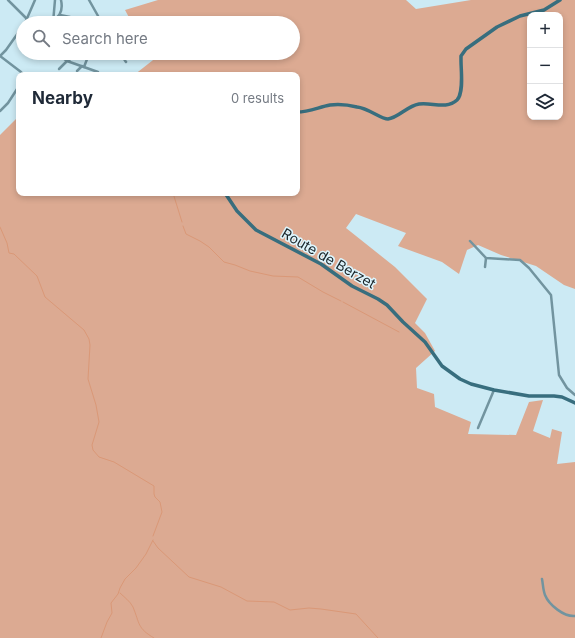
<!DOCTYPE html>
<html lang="en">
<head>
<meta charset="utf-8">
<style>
	body { margin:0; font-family:Inter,sans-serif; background:#f2f2f3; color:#1f2937 }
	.controls { position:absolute; right:12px; top:12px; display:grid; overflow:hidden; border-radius:8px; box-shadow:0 2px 6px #0003 }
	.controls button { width:36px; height:36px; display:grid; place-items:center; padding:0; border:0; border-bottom:1px solid #e0e1e3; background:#fff; color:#1f2937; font:20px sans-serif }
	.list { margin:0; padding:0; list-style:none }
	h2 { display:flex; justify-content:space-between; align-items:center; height:52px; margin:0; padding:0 16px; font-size:17px }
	h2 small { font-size:13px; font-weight:400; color:#747a83 }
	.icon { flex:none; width:22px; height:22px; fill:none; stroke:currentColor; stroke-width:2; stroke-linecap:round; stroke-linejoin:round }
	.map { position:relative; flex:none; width:575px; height:638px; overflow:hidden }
	.search { position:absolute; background:#fff; box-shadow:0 2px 6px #0003; left:16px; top:16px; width:284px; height:44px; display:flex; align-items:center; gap:10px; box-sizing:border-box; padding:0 14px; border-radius:22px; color:#747a83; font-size:15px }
	.panel { position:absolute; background:#fff; box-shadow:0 2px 6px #0003; left:16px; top:72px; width:284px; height:124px; border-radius:8px }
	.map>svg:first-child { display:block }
</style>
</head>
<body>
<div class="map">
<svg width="575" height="638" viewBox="0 0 575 638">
	<rect width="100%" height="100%" fill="#cceaf4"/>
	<path fill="#dcaa92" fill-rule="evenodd" d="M158,0H406L416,9L471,0H575V289L564,285L536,266L501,255L478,245L467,250L459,274L442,262L398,246L406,233L356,214L346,228L395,267L427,299L415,323L425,333L435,351L416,368L417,388L434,394L435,407L471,422L468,434L516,435L529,402L543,400L533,431L550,438L552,429L562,432L557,464L575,462V638H0V135L19,116V193H297V75H134L162,53H293V23H132L125,10ZM530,15H560V117H530Z"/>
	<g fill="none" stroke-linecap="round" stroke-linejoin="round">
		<g stroke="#da9877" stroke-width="1">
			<path d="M173,193L182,222"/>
			<path d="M183,226L186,234L200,241L209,247L224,262L235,265L250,271L273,276L298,277L323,292L341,301"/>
			<path d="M0,227L7,243L9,253L14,254L37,276L45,297L84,330L89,339L90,345L88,379L96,405L99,422L92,445L93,450L99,457L114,462L154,486V494L155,497L160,502L162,512L153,536"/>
			<path d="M343,302L399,332"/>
			<path d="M153,541L158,548L189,577L221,587L247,601L274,602L290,610L309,608L321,609L356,614L378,638"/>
			<path d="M120,593C124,597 130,601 133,607C140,624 137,628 154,638"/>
			<path d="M101,638L107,622L112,613L111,603L118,594L120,588L125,579L136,568L146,554L153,540"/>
		</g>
		<g stroke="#72949f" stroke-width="2.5">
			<path d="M8,0L27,19"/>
			<path d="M89,0L102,23"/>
			<path d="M60,15L70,17"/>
			<path d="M53,20C61,16 63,9 61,0"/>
			<path d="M25,23L35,0"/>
			<path d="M53,23L55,0"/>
			<path d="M56,53L67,61L98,72V75"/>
			<path d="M120,53L126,62"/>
			<path d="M0,56L6,50L23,26"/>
			<path d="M0,56L21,72L23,75"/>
			<path d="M69,61L72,53"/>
			<path d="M84,67L89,54"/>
			<path d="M59,69L67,61"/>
			<path d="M77,71L82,66"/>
			<path d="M0,111L8,103L19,86"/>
			<path d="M470,241L486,258L520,260L529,268L551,295L559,375L567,388L575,395"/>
			<path d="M485,267L486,258"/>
			<path d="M478,428L494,390"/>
			<path d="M542,579C543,584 543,590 545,595C549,605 564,617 575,616"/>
		</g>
		<g stroke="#386e7e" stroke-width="3.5">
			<path d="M297,112C309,112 319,107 330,105C338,104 349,105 357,107C368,108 381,119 388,119C398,118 407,106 419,104C432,102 446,110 457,100C464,93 461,71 461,61V56L466,49L497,27L520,16L544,10L560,0"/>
			<path d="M225,193L237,211L256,230L321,264L352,286L378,299L387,305L403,322L425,342L442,366L460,379L471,384L494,390L529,396H554L562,397L575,403"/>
		</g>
	</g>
	<g text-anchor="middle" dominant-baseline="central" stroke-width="3" stroke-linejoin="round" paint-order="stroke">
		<g font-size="14" fill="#1b262a" stroke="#def6fe">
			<text transform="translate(329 258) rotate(30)">Route de Berzet</text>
		</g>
	</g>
</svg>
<div class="controls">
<button>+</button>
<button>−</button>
<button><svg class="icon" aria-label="layers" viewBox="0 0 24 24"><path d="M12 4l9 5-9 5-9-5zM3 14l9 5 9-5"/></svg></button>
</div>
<div class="search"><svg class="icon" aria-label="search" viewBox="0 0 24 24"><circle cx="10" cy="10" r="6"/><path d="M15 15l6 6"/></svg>Search here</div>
<section class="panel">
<h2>Nearby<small>0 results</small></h2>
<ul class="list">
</ul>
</section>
</div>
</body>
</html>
